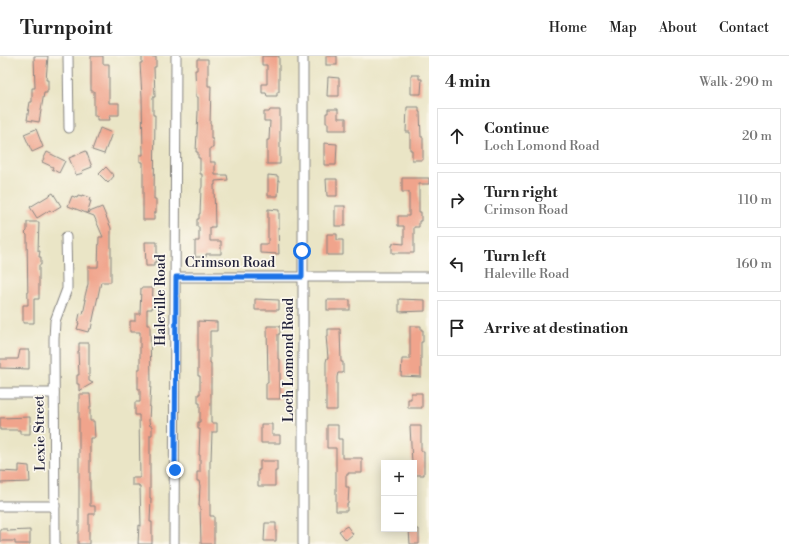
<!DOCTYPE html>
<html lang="en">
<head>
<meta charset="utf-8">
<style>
	body { margin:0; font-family:"Libre Bodoni",serif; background:#f6f6f6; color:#222 }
	.controls { position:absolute; right:12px; bottom:12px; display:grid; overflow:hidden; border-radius:0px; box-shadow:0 2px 10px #0003 }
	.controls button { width:36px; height:36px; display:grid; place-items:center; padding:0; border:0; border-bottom:1px solid #e0e0e0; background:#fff; color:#222; font:20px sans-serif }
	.stop { position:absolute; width:12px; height:12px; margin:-9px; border:3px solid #1a73e8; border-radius:50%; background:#fff }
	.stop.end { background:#1a73e8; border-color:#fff; box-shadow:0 1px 4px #0008 }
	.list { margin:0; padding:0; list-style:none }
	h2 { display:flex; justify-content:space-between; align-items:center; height:52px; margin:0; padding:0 16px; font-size:17px }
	h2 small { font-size:13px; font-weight:400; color:#767676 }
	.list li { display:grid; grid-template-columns:26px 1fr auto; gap:12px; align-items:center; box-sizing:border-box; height:56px; margin:0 8px 8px; padding:0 8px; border:1px solid #e0e0e0; border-radius:0px }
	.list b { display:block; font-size:15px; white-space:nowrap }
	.list p { margin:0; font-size:13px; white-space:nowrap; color:#767676 }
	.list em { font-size:13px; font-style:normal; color:#767676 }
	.icon { flex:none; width:22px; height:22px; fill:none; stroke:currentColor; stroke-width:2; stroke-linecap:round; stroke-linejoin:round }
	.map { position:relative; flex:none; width:429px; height:488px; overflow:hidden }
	header { display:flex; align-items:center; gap:24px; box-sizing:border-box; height:56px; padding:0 20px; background:#fff; border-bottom:1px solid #e0e0e0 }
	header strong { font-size:19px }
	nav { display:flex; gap:22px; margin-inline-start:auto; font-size:14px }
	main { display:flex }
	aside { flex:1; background:#fff }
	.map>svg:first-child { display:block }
</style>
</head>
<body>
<header>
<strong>Turnpoint</strong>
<nav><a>Home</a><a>Map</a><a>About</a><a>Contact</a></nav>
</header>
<main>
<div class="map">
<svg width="429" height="488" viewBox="0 0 429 488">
	<rect width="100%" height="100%" fill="#fbf7ec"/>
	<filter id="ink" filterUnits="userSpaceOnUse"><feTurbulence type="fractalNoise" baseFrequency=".025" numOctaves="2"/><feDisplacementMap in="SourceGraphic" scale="8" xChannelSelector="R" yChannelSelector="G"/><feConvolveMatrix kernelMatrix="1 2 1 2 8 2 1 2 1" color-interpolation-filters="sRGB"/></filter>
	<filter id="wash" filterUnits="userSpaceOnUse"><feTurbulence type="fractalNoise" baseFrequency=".012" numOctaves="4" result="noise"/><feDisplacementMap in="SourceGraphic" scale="16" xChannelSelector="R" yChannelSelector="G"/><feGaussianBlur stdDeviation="0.9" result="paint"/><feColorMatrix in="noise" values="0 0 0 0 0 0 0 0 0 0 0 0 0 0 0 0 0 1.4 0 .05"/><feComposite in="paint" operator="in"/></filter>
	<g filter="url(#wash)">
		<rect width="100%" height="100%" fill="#eae5c6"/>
		<g id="blocks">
			<g fill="#f0a48c">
				<path d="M34,0H48L46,24H48V34H47V37H44L39,66L27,64L30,46H32V32H35Z"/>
				<path d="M91,0H103V8H109V47H119V59H109L110,64H97V60H94V35H91Z"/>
				<path d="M142,0L156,1V11H154L155,41H153V59H155L154,143H156V157H154V164H143V106H140V99H143L142,41L140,7H142Z"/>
				<path d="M262,0H279V36H277V40H267L266,37H262V28H267V9H262Z"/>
				<rect x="326" y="0" width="11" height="9"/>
				<path d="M197,3H208V30H211L210,68H211V83H213V92H210V106H215V119H227L228,124L215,125V129H214L215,171H210V185H221V198H206V201H195V185H199V171H197V163H199V158H200L201,133L202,131V118H200V102H198V96H196L198,56V41H196L195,14H197Z"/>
				<path d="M411,19H419V23H422L421,38H411Z"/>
				<path d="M328,21L339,22V40H327Z"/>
				<path d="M407,51H419V56H420L421,81H423V104H412V94H410V76H406Z"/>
				<path d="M328,53H338V62H346V74H328V67H326V57H328Z"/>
				<path d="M270,54H280V108H267V84H269L270,65H264V56H269Z"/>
				<path d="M100,72L112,77L104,98L92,94Z"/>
				<path d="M36,73L43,91L32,96L24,78Z"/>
				<path d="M324,87L337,88L336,109H324Z"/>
				<path d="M86,95L92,111L82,115L83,117L76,119L69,102Z"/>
				<path d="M47,96L65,105L59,117L52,113L53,111L42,106Z"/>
				<path d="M106,111L114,120L108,127L99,118Z"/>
				<path d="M268,119L278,120V124H279L278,140H268Z"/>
				<path d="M402,122H429V128H419V156H421V165H419V171H414V197H392V189H393V187L404,188V170H398V160H409V136H402Z"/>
				<path d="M326,123H337V140H327Z"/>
				<path d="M53,137L61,150L51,156L50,154L37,162L30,151Z"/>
				<path d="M82,139L90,142L89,145H91L87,157L102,151L111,172V226H101L91,273H89L88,276L77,273L79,267H78L80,257L83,258L86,244H84L88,228V211H98L99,181H103L94,160L68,150L72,140L77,142L78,140L82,141Z"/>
				<rect x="335" y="150" width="10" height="20"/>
				<path d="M268,153L279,154V171H278L279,198L260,197V188H268Z"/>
				<path d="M27,166H39L38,195H40L39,201H41V209H39V243H34V267H23V249H28L27,179L25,177L27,175Z"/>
				<path d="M327,178H337V184H343V199H327Z"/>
				<path d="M145,186H157V206H154V210H146Z"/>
				<path d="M141,232H153L152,253H147V269H150L151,327L149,365L150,370H152V379H150V442H151L150,466H152V488H138L139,469L141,470L140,431H139V429H132V422H140L139,359H135V346H140V333H138V313H140V276H130V265H135V258H140Z"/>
				<path d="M255,243L279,244V254H255Z"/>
				<path d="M399,243L425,244V255L399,256Z"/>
				<rect x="327" y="244" width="23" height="10"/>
				<path d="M198,265L217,266V275H210V307H211V367H217V376H212L211,404H210V460H214V488H201L200,450H199L200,430L199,425H197V416H200V399H199L200,373H198V366H200V347H198V338H200V320H198Z"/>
				<path d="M267,270H280V278H278V303H280V343H266V327H268Z"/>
				<path d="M410,270H421V274H423V286H421V321L401,320L402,303H410Z"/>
				<path d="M328,273H340L341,306H343V317H338L337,321V354H326V306L327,302H328L326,280H328Z"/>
				<path d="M79,287H89V325L93,327L79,335V328H77V319H79L78,295H79Z"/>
				<path d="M20,294H29V313L0,312V303H18Z"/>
				<path d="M411,337H422V352H408V343H411Z"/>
				<path d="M79,338H90L91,351H90V365H94L95,382H90V450H95V458H89V488H78V476H79Z"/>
				<path d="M30,361V378H20V374H0V362Z"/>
				<path d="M261,368H272V379H280V387H261Z"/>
				<path d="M327,369H338V383H342V402H362V417H348V419H346V431H349L348,448H347V455H336V392H327Z"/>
				<path d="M410,370H421V395H424V419H414V407H412Z"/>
				<path d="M260,405H277V415H275V430H258V414H260Z"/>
				<path d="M19,409L29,410L30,426L0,427V415L19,416Z"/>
				<path d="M265,467H276V485H264Z"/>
				<path d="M347,470L353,478L346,484L339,475Z"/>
				<path d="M0,473H7V475L30,474V488H15V485H0Z"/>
				<path d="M409,473H419V488H410Z"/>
			</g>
		</g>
	</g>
	<g filter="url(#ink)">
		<use href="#blocks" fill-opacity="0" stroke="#868480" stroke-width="1"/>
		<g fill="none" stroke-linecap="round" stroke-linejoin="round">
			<defs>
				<g id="minor">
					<path d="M68,0L69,72"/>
					<path d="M303,0V488"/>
					<path d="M176,221H429"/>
					<path d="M0,337H54"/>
					<path d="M0,450H55"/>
					<path d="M55,488L54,283L55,265L67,233V226L66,181"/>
					<path d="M174,488L176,0"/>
				</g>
			</defs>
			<use href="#minor" stroke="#868480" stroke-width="11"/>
			<use href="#minor" stroke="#fff" stroke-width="9"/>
		</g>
	</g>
	<g fill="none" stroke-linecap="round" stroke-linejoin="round" filter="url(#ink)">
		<path stroke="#1a73e8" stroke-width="5" d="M175,414L176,221H302V195"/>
	</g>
	<g text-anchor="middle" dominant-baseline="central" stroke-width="3.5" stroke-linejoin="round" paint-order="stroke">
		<g font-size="14" fill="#22223b" stroke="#fbf7ec">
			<text x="230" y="207">Crimson Road</text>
			<text transform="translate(161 244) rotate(-90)">Haleville Road</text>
			<text transform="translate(289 304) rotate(-90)">Loch Lomond Road</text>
			<text transform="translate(40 377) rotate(-91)">Lexie Street</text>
		</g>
	</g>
</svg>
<div class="controls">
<button>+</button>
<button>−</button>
</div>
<div class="stop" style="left:302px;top:195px"></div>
<div class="stop end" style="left:175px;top:414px"></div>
</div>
<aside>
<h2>4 min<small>Walk · 290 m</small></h2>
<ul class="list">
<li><svg class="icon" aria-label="ahead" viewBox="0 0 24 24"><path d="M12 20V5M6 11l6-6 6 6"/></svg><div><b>Continue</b><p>Loch Lomond Road</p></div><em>20 m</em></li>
<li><svg class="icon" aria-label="right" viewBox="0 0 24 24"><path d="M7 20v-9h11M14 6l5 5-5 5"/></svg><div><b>Turn right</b><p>Crimson Road</p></div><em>110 m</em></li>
<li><svg class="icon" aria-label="left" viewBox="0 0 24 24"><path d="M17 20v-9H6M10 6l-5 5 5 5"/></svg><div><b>Turn left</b><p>Haleville Road</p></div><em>160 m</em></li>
<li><svg class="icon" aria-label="arrive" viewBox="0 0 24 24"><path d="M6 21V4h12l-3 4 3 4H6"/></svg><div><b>Arrive at destination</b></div></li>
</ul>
</aside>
</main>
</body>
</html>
